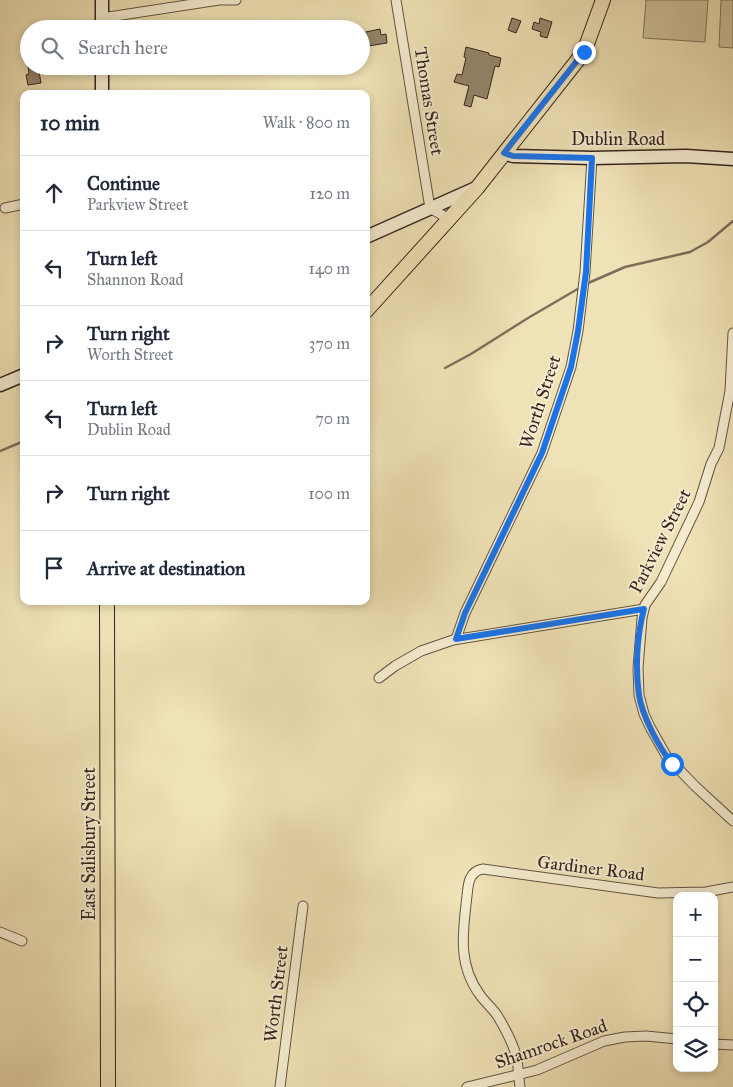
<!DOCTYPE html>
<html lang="en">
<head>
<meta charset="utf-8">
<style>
	body { margin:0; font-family:"IM FELL Great Primer",serif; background:#f6f6f7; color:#1f2937 }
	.controls { position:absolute; right:15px; bottom:15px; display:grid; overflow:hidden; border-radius:10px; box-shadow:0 2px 8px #0003 }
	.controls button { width:45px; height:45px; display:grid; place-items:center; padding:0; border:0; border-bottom:1px solid #e0e1e3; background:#fff; color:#1f2937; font:25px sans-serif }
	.stop { position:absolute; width:15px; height:15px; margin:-11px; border:4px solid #1a73e8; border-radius:50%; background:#fff }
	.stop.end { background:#1a73e8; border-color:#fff; box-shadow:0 1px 5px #0008 }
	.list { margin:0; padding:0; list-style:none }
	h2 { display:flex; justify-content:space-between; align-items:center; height:65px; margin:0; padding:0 20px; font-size:21px }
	h2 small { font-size:16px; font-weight:400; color:#747a83 }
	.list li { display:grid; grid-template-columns:32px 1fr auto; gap:15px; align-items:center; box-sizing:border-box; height:75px; padding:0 20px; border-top:1px solid #e0e1e3 }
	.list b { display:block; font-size:19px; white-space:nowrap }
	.list p { margin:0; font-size:16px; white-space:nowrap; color:#747a83 }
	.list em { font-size:16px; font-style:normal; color:#747a83 }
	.icon { flex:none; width:28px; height:28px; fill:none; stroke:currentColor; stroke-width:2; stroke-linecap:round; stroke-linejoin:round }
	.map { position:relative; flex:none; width:733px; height:1087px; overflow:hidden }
	.search { position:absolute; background:#fff; box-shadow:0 2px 8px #0003; left:20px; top:20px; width:350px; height:55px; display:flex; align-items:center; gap:12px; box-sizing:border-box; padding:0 18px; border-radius:28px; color:#747a83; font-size:19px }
	.panel { position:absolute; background:#fff; box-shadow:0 2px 8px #0003; left:20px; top:90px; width:350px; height:515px; border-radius:10px }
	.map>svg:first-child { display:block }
</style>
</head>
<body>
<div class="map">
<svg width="733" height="1087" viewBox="0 0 733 1087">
	<rect width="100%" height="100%" fill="#efe2b6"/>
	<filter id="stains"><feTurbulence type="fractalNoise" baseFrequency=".004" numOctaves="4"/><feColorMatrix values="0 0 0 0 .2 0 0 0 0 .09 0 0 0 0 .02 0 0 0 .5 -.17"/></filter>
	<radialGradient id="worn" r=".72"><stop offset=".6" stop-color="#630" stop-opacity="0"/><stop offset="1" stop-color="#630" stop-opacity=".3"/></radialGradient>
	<g fill="#cfc29c" stroke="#82735d">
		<path d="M646,0H708L705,42L643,38Z"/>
		<path d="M721,0H733V48L719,47Z"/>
	</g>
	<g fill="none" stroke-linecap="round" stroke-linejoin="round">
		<g stroke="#7e6f5a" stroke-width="2.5">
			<path d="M586,284L625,267L690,252L708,242L733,221"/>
			<path d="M445,368L471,354L528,318L581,287"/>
			<path d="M0,451L24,441"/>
		</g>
	</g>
	<g fill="#95876d" stroke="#34241e">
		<path d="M512,18L521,21L516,33L508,30Z"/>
		<path d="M540,18L552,22L547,38L540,36L541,32L532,29L534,22L539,24Z"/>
		<path d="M380,29L381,35L386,34L387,43L362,47L361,33Z"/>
		<path d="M466,47L489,53V55L501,58L499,67L495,66L487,99L474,95L471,107L464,105L469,86L454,82L457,74L462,75L466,58L464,57Z"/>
		<path d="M28,66H38L41,83L28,85L26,75L29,74Z"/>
	</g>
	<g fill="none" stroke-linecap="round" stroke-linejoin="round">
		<defs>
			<g id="street">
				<path d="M396,0L430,208L449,219"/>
				<path d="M102,18L219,0H236"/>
				<path d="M5,208L24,204"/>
				<path d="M733,333L730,391L719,448L711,464L699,502L661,582L645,605L642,618L638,668L639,695L644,714L650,727L667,757L695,786L733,821"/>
				<path d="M456,639L465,613L542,453L571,367L578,331L585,272L592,158"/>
				<path d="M379,678L395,666L421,651L453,640L644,609"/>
				<path d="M0,932L22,941"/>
				<path d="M714,1044L733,1045"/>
				<path d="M280,1087L303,906"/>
				<path d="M467,1087L537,1070L604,1041L625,1037L646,1036L677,1039"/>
				<path d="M520,1087C518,1075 519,1061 514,1049C510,1038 503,1025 497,1015C492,1008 485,1002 480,995C457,964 463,931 467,896C468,884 469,871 483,869L658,893L706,892L733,887"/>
			</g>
			<g id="secondary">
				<path d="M102,0V29"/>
				<path d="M102,94V66"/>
				<path d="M504,153L513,156L592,158L686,156L733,159"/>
				<path d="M366,237L476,188"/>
				<path d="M0,385L24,375"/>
			</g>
			<g id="primary">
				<path d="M366,311L477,188L584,52L603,0"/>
				<path d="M107,601L108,1087"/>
			</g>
		</defs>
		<use href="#street" stroke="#635444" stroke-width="11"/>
		<use href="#secondary" stroke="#34241e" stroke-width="15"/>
		<use href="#primary" stroke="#34241e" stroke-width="16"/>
		<use href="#street" stroke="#f5ecd0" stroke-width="9"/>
		<use href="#secondary" stroke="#f5ecd0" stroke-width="12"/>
		<use href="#primary" stroke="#efe2b6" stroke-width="14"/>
	</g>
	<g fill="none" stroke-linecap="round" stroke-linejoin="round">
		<path stroke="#1a73e8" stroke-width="6" d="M584,52L504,153L513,156L592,158L586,272L578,331L571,367L542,453L465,613L456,639L644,609C637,635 635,668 639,695C642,716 659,747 672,764"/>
	</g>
	<g text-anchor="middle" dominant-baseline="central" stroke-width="4" stroke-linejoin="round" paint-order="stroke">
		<g font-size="18" fill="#34241e" stroke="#f5ecd0">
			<text transform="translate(429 101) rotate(81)">Thomas Street</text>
			<text x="618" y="139">Dublin Road</text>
			<text transform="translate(540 402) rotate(-72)">Worth Street</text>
			<text transform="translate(660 541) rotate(-63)">Parkview Street</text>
			<text transform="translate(89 844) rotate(-90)">East Salisbury Street</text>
			<text transform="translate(591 868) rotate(7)">Gardiner Road</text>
			<text transform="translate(276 994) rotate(-83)">Worth Street</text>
			<text transform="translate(551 1044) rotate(-19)">Shamrock Road</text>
		</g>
	</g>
	<rect width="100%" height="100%" filter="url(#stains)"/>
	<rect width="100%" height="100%" fill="url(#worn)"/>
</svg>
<div class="controls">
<button>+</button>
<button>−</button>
<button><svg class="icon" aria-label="locate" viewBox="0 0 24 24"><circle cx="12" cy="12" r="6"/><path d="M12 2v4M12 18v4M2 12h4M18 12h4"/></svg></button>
<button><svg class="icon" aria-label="layers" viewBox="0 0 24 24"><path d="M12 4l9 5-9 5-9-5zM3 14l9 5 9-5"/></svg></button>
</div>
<div class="stop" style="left:672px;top:764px"></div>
<div class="stop end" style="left:584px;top:52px"></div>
<div class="search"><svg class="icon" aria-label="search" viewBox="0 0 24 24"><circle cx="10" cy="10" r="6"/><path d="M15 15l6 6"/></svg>Search here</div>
<section class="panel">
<h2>10 min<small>Walk · 800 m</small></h2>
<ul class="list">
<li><svg class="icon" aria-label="ahead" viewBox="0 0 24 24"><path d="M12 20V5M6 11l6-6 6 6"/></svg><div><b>Continue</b><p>Parkview Street</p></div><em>120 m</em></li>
<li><svg class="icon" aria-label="left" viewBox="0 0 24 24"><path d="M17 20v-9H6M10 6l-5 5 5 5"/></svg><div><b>Turn left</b><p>Shannon Road</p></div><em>140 m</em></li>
<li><svg class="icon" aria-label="right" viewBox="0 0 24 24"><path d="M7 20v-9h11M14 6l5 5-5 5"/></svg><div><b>Turn right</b><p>Worth Street</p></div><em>370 m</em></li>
<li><svg class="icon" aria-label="left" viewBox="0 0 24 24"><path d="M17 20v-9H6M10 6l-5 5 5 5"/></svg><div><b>Turn left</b><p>Dublin Road</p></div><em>70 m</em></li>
<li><svg class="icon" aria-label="right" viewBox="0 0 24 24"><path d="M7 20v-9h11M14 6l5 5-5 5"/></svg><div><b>Turn right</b></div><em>100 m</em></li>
<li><svg class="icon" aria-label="arrive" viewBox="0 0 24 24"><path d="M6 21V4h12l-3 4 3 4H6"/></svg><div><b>Arrive at destination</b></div></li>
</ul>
</section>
</div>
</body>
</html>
